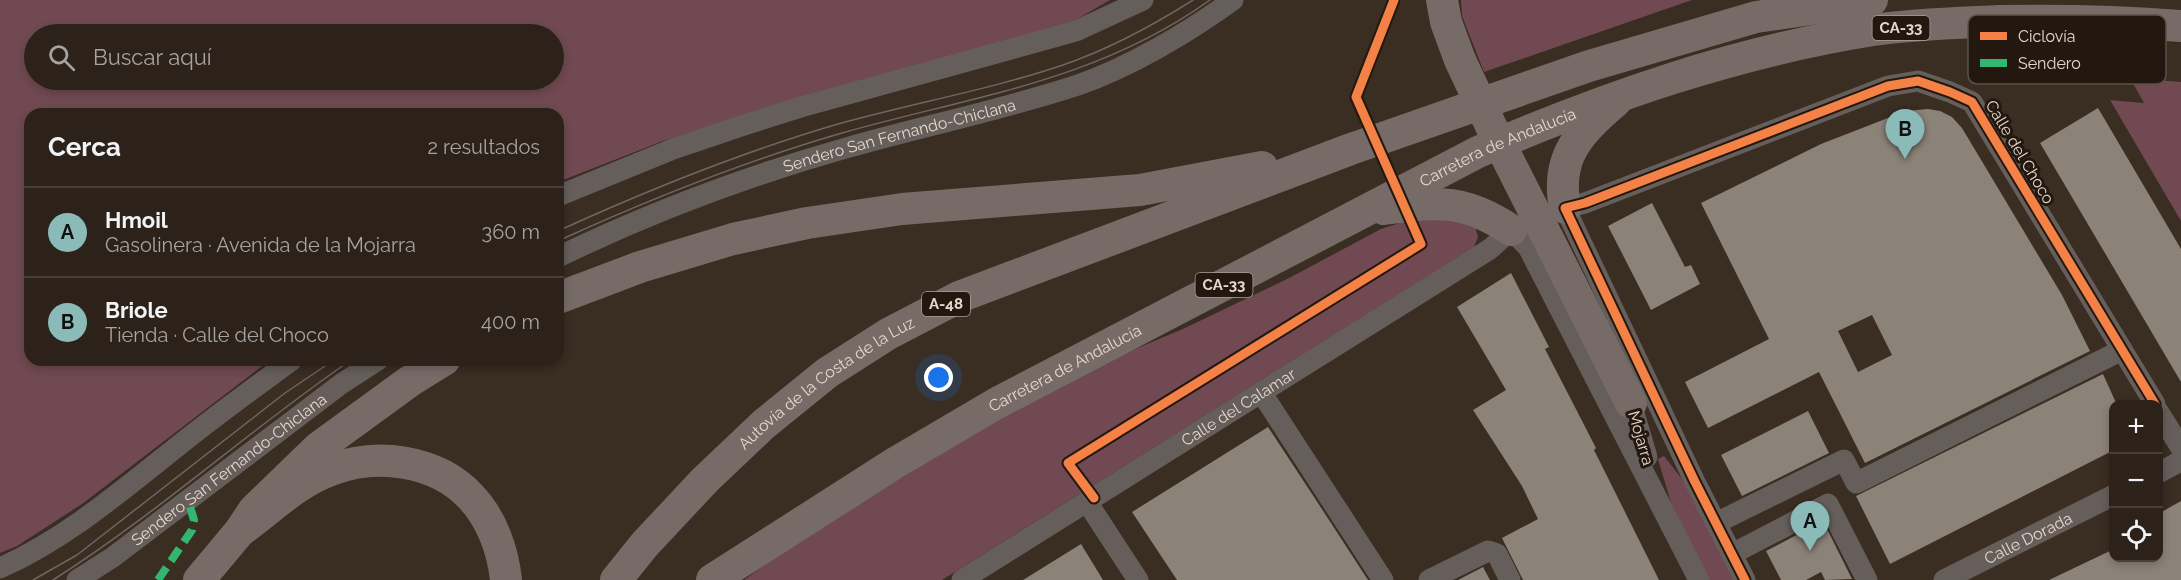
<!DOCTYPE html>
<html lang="es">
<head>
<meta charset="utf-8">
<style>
	body { margin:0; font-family:Raleway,sans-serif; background:#342a23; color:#f1f3f6 }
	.controls { position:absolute; right:18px; bottom:18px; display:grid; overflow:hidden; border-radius:12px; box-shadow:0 3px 9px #0003 }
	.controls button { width:54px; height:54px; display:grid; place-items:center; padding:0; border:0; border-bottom:2px solid #483f39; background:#2c221a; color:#f1f3f6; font:30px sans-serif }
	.you { position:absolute; left:939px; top:378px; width:21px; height:21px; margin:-15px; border:4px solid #fff; border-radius:50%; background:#1a73e8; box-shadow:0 0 0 9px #1a73e833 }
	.badge { display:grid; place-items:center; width:39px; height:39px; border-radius:50%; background:#8bbbb9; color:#111; font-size:20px; font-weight:700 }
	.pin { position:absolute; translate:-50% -50px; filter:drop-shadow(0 2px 3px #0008) }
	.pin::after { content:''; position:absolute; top:32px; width:21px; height:18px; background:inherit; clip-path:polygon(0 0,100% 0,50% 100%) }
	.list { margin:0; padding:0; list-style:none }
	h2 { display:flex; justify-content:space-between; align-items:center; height:78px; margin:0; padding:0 24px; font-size:26px }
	h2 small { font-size:20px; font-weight:400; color:#a6a4a2 }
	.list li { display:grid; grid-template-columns:39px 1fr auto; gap:18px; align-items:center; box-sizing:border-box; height:90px; padding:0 24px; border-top:2px solid #483f39 }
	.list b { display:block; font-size:22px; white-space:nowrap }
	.list p { margin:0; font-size:20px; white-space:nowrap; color:#a6a4a2 }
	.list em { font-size:20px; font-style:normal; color:#a6a4a2 }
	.icon { flex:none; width:33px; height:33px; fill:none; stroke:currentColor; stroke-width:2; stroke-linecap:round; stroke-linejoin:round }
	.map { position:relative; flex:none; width:2181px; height:580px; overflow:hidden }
	.search { position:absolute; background:#2c221a; box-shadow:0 3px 9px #0003; left:24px; top:24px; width:540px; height:66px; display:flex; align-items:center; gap:15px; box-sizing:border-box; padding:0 21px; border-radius:33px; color:#a6a4a2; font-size:22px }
	.panel { position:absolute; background:#2c221a; box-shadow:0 3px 9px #0003; left:24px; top:108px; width:540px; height:258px; border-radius:18px }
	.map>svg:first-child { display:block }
</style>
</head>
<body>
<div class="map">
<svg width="2181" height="580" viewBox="0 0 2181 580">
	<rect width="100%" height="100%" fill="#3a2d22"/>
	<g fill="#704952" fill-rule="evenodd">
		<path d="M0,0H1110L1072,22L663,141L558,182V114H30V360H270L82,504L17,546L0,553ZM34,34H554V80H34Z"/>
		<path d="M1461,0H1692L1484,72L1462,16Z"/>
		<path d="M2130,78L2181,82V221L2110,100L2144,103Z"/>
		<path d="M1449,217L1475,226L1478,237L1474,247L942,580H744L777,556L920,466L1057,386L1095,366L1185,328L1289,278L1381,229L1406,221Z"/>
		<path d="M1664,456L1686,484L1736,580H1708L1674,513L1658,459Z"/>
	</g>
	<g fill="#8b8378" fill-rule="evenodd">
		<path d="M2098,108L2181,249V382L2040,143Z"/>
		<path d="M1928,109L1940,111L1952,117L1962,128L2062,295L2090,351L1865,463L1819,372L1708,428L1685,382L1769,339L1701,203L1821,144L1906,111ZM1872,315L1892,355L1858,372L1838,331Z"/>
		<path d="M1652,203L1685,267L1691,265L1700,284L1651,310L1608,226Z"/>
		<path d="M1511,273L1549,347L1545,349L1596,448L1594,450L1659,580H1523L1502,538L1538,519L1522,486L1473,410L1506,390L1457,307Z"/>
		<path d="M2103,374L2117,405H2114V450L1890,564L1856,496Z"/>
		<path d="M1808,411L1829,453L1742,496L1721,455Z"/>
		<path d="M1268,427L1318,503L1368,580H1177L1132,512Z"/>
		<path d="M2181,501V580H2049L2114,549V558H2158V514Z"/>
		<path d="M1823,521L1852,579L1825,580L1821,572L1806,580H1781L1766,551Z"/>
		<path d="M1081,544L1103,580H1023Z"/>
		<path d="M1483,567L1490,580H1458Z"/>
	</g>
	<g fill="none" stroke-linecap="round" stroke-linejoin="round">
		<g stroke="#655e5b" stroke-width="21">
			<path d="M558,196L673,149L744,125L801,107L1076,31L1143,0"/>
			<path id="s1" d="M558,257C651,212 747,176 846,148C923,126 1002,110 1078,85C1130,67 1189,32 1233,0"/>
			<path d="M1261,392L1383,580"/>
			<path d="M1631,403L1647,457"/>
			<path d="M2158,411L2181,448"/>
			<path d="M2158,473L2181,461"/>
			<path d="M1087,502L1138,580"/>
			<path d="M1716,523L1844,460L1856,483L2122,350"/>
			<path d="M1732,554L1828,504L1867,580"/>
			<path d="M0,568C67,538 121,491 178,446C215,416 254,388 292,360"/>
			<path id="s2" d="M77,580L113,557L341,384L378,360"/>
			<path id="s3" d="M962,580L1490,249L1511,230L1528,247L1699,580"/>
			<path d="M1429,580L1488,551L1497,554L1510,580"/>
			<path d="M1745,580L1695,482L1565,208L1585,203L1888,86L1918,81L1950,92L1972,102L2155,404"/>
			<path id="s4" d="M1944,580L2114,495"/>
		</g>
		<g stroke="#766b67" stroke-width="32">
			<path d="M1442,0L1446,22L1460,60"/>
			<path d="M1565,208C1555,158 1579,132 1615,102"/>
			<path d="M1384,209C1439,202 1463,198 1511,230"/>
			<path d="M558,298L640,267L733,239L807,223L902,209L1140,190L1262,167"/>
			<path d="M240,531C270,510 295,483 331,470C376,452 437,460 471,497C492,519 503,551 506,580"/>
			<path d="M199,580L240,531L254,510L318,448L410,381L444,360"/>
			<path id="s5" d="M616,580L645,544L705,480L764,424L827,373L888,334L959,297L1351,149L1589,66L1756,17L1872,0"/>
			<path id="s6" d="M712,580L895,463L997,403L1478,152C1606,97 1735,52 1873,30C1914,24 1957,23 1999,21C2060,20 2120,21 2181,26"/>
		</g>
		<g stroke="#706762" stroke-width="1.5">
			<path d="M558,231C650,189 742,152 838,124C913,103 989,90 1063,65C1109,49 1152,26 1193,0"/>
			<path d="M558,241C652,198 742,162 842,133C972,96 1096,82 1210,0"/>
			<path d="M33,580L77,555L285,393L334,360"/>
			<path d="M53,580C157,514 249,430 351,360"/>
		</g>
		<path stroke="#766b67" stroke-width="32" d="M1460,60L1491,126L1631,403"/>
		<path stroke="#33b770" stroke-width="8" stroke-dasharray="15 8" stroke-linecap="butt" d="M158,580L192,530L194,520L188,500"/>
		<defs>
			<g id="cycleway">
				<path d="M1094,498L1068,463L1421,244L1356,97L1394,0"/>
				<path d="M1745,580L1695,482L1565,208L1585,203L1888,86L1918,81L1950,92L1972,102L2155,404"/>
			</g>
		</defs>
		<use href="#cycleway" stroke="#23180f" stroke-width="13"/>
		<use href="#cycleway" stroke="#f48246" stroke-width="9"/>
	</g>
	<g text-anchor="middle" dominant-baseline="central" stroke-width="6" stroke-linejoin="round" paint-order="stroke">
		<g fill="#23180f" stroke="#ac9e93" stroke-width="1.5">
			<rect x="1872.5" y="16" width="57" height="24" rx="4.5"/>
			<rect x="1195.5" y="273" width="57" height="24" rx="4.5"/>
			<rect x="922" y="292" width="48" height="24" rx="4.5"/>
		</g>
		<g font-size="15" font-weight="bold" fill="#e7d7cb">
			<text x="1901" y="28">CA-33</text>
			<text x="1224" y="285">CA-33</text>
			<text x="946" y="304">A-48</text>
		</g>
		<g font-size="16" fill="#e7d7cb" stroke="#23180f">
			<text stroke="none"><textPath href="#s1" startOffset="363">Sendero San Fernando-Chiclana</textPath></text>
			<text stroke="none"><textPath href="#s6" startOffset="898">Carretera de Andalucía</textPath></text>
			<text transform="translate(2020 152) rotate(59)">Calle del Choco</text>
			<text stroke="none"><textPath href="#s6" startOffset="412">Carretera de Andalucía</textPath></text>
			<text stroke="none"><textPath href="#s5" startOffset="290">Autovía de la Costa de la Luz</textPath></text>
			<text stroke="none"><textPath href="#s3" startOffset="326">Calle del Calamar</textPath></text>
			<text transform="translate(1641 438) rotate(74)">Mojarra</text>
			<text stroke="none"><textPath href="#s2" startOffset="188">Sendero San Fernando-Chiclana</textPath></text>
			<text stroke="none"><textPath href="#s4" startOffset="94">Calle Dorada</textPath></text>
		</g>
	</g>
	<rect x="1968" y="15" width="198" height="69" rx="9" fill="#23180f" stroke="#5e5147" stroke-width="1.5"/>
	<rect x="1980" y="32" width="27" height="8" fill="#f48246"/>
	<rect x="1980" y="59" width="27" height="8" fill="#33b770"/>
	<g font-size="16" fill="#e7d7cb">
		<text x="2018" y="42">Ciclovía</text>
		<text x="2018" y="69">Sendero</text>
	</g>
</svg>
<div class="controls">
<button>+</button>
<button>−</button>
<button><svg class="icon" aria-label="locate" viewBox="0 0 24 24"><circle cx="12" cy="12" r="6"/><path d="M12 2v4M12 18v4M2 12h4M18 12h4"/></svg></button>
</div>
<div class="you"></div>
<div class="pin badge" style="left:1810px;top:551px">A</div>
<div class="pin badge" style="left:1905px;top:159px">B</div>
<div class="search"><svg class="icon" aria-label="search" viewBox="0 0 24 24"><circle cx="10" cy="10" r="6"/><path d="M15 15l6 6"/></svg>Buscar aquí</div>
<section class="panel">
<h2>Cerca<small>2 resultados</small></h2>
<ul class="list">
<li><span class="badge">A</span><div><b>Hmoil</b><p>Gasolinera · Avenida de la Mojarra</p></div><em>360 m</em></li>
<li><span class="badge">B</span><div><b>Briole</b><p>Tienda · Calle del Choco</p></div><em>400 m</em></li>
</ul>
</section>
</div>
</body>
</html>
